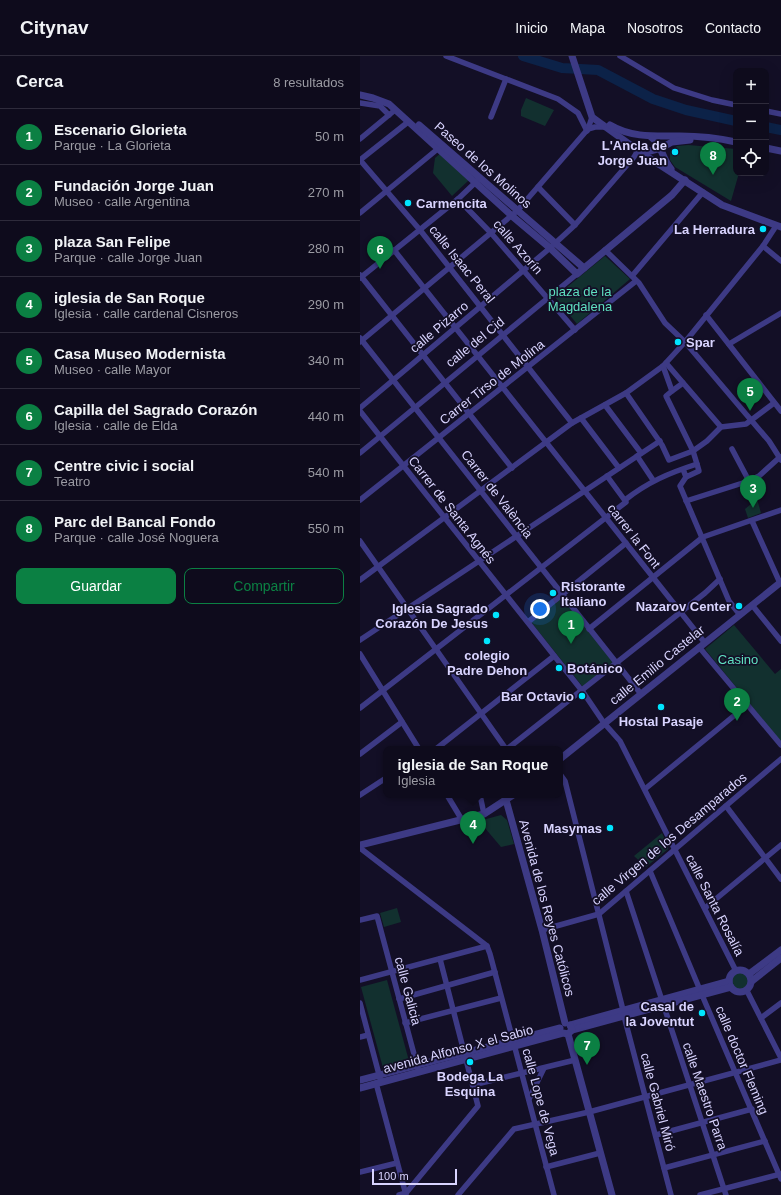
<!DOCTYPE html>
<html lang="es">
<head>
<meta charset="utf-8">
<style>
	body { margin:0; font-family:Helvetica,sans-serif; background:#1c1929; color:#f1f3f6 }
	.controls { position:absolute; right:12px; top:12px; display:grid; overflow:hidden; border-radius:8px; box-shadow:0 4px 16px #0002 }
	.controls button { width:36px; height:36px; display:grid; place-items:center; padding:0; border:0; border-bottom:1px solid #2e2b3b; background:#0e0b1c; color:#f1f3f6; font:20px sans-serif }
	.scale { position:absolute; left:12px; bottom:10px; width:85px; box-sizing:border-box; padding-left:4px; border:2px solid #d9d4ff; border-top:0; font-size:11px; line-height:14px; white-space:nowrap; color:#d9d4ff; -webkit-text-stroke:3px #130f26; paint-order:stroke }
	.you { position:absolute; left:180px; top:553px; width:14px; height:14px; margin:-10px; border:3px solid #fff; border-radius:50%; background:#1a73e8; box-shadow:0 0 0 6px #1a73e833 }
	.badge { display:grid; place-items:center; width:26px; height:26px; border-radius:50%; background:#0b8043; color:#fff; font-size:13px; font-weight:700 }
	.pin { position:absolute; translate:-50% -33px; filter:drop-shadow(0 1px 2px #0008) }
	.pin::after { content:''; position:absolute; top:21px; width:14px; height:12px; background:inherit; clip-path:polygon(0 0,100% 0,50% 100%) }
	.popup { position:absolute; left:23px; top:690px; width:180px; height:52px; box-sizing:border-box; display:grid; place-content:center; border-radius:8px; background:#0e0b1c; filter:drop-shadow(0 1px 3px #0005); font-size:13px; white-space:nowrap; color:#9b9ba3 }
	.popup b { font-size:15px; color:#f1f3f6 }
	.popup::after { content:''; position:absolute; left:50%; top:100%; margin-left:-8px; border:8px solid transparent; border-top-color:#0e0b1c }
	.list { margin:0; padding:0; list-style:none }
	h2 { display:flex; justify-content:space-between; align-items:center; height:52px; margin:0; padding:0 16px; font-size:17px }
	h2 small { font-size:13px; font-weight:400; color:#9b9ba3 }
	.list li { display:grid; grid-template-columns:26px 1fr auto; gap:12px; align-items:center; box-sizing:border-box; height:56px; padding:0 16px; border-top:1px solid #2e2b3b }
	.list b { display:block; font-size:15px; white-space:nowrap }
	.list p { margin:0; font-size:13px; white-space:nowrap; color:#9b9ba3 }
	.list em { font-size:13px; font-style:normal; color:#9b9ba3 }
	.actions { display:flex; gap:8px; padding:12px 16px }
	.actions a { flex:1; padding:9px 0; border:1px solid #0b8043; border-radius:8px; text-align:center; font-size:14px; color:#0b8043 }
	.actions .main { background:#0b8043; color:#fff }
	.icon { flex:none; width:22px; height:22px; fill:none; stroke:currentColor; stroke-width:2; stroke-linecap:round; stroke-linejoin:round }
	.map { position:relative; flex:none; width:421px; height:1139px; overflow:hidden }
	header { display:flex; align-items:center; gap:24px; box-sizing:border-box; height:56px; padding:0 20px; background:#0e0b1c; border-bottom:1px solid #2e2b3b }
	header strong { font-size:19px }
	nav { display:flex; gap:22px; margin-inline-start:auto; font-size:14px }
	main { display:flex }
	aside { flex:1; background:#0e0b1c }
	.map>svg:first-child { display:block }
</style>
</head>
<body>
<header>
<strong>Citynav</strong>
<nav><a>Inicio</a><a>Mapa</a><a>Nosotros</a><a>Contacto</a></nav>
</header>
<main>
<aside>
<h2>Cerca<small>8 resultados</small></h2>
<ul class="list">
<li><span class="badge">1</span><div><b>Escenario Glorieta</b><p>Parque · La Glorieta</p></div><em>50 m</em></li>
<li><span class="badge">2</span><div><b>Fundación Jorge Juan</b><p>Museo · calle Argentina</p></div><em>270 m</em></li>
<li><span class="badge">3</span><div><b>plaza San Felipe</b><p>Parque · calle Jorge Juan</p></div><em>280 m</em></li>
<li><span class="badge">4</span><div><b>iglesia de San Roque</b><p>Iglesia · calle cardenal Cisneros</p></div><em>290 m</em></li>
<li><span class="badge">5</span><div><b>Casa Museo Modernista</b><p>Museo · calle Mayor</p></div><em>340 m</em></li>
<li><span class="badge">6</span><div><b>Capilla del Sagrado Corazón</b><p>Iglesia · calle de Elda</p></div><em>440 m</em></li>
<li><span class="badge">7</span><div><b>Centre civic i social</b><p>Teatro</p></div><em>540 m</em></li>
<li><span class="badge">8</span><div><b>Parc del Bancal Fondo</b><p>Parque · calle José Noguera</p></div><em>550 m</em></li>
</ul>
<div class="actions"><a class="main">Guardar</a><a>Compartir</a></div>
</aside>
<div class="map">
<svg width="421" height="1139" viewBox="0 0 421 1139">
	<rect width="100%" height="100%" fill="#130f26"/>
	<g fill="#12302f">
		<path d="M166,42L194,54L185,70L161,60V54Z"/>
		<path d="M328,89L376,93V117H379L371,145L315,111L310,104V95L317,90Z"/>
		<path d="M81,97L109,124L92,140L73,117L75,102Z"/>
		<path d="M245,200L270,223L217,268L195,241Z"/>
		<path d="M397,443L401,457L388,462L385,453Z"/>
		<path d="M201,541L253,606L223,631L171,566Z"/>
		<path d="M374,569L415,618L421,613V686L345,593Z"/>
		<path d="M141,759L147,764L154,788L141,791L119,765Z"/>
		<path d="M302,777L308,790V793L286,811L274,800Z"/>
		<path d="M37,852L41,866L24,871L20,857Z"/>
		<circle cx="380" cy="925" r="9"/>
		<path d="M27,924L49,1005L23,1012L1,931Z"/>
	</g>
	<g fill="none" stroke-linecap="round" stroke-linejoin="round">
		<g stroke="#0c2248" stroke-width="10">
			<path d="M163,0L202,12L238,14L293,43L326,54L376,65"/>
			<path d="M406,71L421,74"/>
		</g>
		<g stroke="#3d3a85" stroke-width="5.5">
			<path d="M86,0L198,43L218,57L227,75"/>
			<path d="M260,0L314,32L352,44L376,49"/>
			<path d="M0,47L20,50L29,59"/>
			<path d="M406,55L421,58"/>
			<path d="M131,61L146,23"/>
			<path d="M228,73L235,71H245"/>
			<path d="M0,83L35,54"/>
			<path d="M0,104L60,174L212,367"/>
			<path d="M0,104L48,66"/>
			<path d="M178,131L215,169"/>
			<path d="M98,143L131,177L215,274"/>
			<path d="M0,157L80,91"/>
			<path d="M403,190L421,205"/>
			<path d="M34,194L345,587"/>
			<path d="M245,194L279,227L305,267L325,286L391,364L409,385L421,404"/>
			<path d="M0,219L152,412"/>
			<path d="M272,220L343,136"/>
			<path d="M0,222L98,143L118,124"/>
			<path d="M346,259L421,355"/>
			<path d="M0,282L281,638"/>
			<path d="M0,286L157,155L228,73L232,61"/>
			<path d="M369,288L421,257"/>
			<path d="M306,307L361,371"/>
			<path d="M303,310L312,335L306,340L333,395L337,408"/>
			<path d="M312,335L323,327"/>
			<path d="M266,337L302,389L309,404L333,395L347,385L361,371L386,368L414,347"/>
			<path d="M245,349L281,397"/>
			<path d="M0,352L190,192L215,169L274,101L278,94"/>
			<path d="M0,355L223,636L244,667L260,685L376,915"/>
			<path d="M221,362L259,412"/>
			<path d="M372,393L389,425"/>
			<path d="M0,397L217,218"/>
			<path d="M277,400L293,424"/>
			<path d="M326,421L320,430L369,545L380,559"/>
			<path d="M0,444L276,225"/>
			<path d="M265,444C288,426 309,417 337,408L339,415L326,421L323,413"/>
			<path d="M326,445L389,425L399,420L420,401"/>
			<path d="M392,465L420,527"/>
			<path d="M0,485L146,693"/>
			<path d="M0,524L212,367L266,337L303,310L325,286L403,190L416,170"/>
			<path d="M392,549L421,585"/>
			<path d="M168,566L266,487"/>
			<path d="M229,573L343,481L421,454"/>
			<path d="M0,584L300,385"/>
			<path d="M339,591L421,689"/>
			<path d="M0,598L59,693"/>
			<path d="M0,652L266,446L247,420"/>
			<path d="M76,693L194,600"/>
			<path d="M147,693L345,537L360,523"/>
			<path d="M0,698L42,666"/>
			<path d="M200,718L205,725L263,954"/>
			<path d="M285,733L387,649"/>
			<path d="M0,739L26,722"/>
			<path d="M87,739L102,764"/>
			<path d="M120,739L124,758"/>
			<path d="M366,750L421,823"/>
			<path d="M0,792L127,890L130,898L194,1139"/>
			<path d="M290,815L340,934"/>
			<path d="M266,835L366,1139"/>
			<path d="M345,852L421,789"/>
			<path d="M0,864L17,860L58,1013"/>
			<path d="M182,874L239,858L421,703"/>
			<path d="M0,924L127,890"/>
			<path d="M387,935L421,1002"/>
			<path d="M342,939L421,1123"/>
			<path d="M39,943L135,916"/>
			<path d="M0,947L21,1026"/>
			<path d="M264,960L311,1139"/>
			<path d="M401,962L421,947"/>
			<path d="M45,967L141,942"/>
			<path d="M0,981L8,979"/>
			<path d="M16,1027L46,1139"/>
			<path d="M113,1029L215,1004"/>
			<path d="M169,1043L184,1012"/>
			<path d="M296,1079L392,1053"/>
			<path d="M186,1111L240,1097"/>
			<path d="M304,1112L405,1085"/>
			<path d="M0,1116L37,1107"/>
			<path d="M39,1139L46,1137L118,1050L80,903"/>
			<path d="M98,1139L154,1073L229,1056L421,1004"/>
			<path d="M340,1139L421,1118"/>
		</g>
		<g stroke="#3d3a85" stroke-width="7">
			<path d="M212,0L232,61L236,64L283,98L362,149L421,171"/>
			<path d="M0,39L13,42L29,48L152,160L190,192L217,218L312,139L325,124"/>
			<path d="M59,69L224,212"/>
			<path d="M250,69C272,82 295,80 320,80C338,80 358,82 376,86"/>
			<path d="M291,81C302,89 302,102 311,113"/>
			<path d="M406,92L421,95"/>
			<path d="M278,94L290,95L301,92L312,86L330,84"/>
			<path d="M200,703L421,526"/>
			<path d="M146,744L182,874L205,967"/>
			<path d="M0,789L124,758L153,739"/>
			<circle cx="380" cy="925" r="11"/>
			<path d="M389,918L421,894"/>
			<path d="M392,925L421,902"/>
			<path d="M210,969L369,925"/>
			<path d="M212,974L371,931"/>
			<path d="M208,978L252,1139"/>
			<path d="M0,1024L200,972"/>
			<path d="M0,1032L203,977L208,978L212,974L210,969"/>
		</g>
	</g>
	<g fill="#00e5ff" stroke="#130f26" stroke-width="1.5">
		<circle cx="315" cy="96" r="4"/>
		<circle cx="48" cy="147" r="4"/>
		<circle cx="403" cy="173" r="4"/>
		<circle cx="318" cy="286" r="4"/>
		<circle cx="193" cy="537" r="4"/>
		<circle cx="379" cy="550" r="4"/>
		<circle cx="136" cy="559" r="4"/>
		<circle cx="127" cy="585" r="4"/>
		<circle cx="199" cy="612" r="4"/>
		<circle cx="222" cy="640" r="4"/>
		<circle cx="301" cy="651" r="4"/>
		<circle cx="250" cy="772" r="4"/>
		<circle cx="342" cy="957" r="4"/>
		<circle cx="110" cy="1006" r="4"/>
	</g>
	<g text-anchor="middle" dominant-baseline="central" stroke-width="3.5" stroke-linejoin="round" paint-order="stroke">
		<g font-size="13" font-weight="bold" fill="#d9d4ff" stroke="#130f26" text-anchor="end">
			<text x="307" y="89">L'Ancla de<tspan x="307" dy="15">Jorge Juan</tspan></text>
			<text x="56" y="147" text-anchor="start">Carmencita</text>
			<text x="395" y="173">La Herradura</text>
			<text x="326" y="286" text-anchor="start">Spar</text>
			<text x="201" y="530" text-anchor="start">Ristorante<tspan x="201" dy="15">Italiano</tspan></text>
			<text x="371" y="550">Nazarov Center</text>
			<text x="128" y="552">Iglesia Sagrado<tspan x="128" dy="15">Corazón De Jesus</tspan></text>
			<text x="127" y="599" text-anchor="middle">colegio<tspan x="127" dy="15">Padre Dehon</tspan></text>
			<text x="207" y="612" text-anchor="start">Botánico</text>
			<text x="214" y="640">Bar Octavio</text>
			<text x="301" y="665" text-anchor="middle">Hostal Pasaje</text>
			<text x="242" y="772">Masymas</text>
			<text x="334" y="950">Casal de<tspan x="334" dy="15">la Joventut</tspan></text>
			<text x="110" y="1020" text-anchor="middle">Bodega La<tspan x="110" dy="15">Esquina</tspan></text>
		</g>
		<g font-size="13" fill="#d9d4ff" stroke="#130f26">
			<text transform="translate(123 109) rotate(41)">Paseo de los Molinos</text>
			<text transform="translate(158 191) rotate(49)">calle Azorín</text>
			<text transform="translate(102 208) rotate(51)">calle Isaac Peral</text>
			<text transform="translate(79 271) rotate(-40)">calle Pizarro</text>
			<text transform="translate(115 286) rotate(-39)">calle del Cid</text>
			<text transform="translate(132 326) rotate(-38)">Carrer Tirso de Molina</text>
			<text transform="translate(137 438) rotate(52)">Carrer de València</text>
			<text transform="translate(92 454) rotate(52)">Carrer de Santa Agnés</text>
			<text transform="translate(274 480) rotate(52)">carrer la Font</text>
			<text transform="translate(297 609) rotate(-39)">calle Emilio Castelar</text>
			<text transform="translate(309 783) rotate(-40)">calle Virgen de los Desamparados</text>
			<text transform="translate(355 849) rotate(63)">calle Santa Rosalía</text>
			<text transform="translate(187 852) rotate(75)">Avenida de los Reyes Católicos</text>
			<text transform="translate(48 935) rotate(75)">calle Galicia</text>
			<text transform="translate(98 993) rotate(-15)">avenida Alfonso X el Sabio</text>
			<text transform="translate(382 1004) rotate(67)">calle doctor Fleming</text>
			<text transform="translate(345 1040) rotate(71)">calle Maestro Parra</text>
			<text transform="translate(181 1046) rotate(75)">calle Lope de Vega</text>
			<text transform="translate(298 1046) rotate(75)">calle Gabriel Miró</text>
		</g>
		<g font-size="13" fill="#5fe0c0" stroke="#130f26">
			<text x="220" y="235">plaza de la<tspan x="220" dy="15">Magdalena</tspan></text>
			<text x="378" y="603">Casino</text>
		</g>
	</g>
</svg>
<div class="controls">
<button>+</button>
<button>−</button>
<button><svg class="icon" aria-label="locate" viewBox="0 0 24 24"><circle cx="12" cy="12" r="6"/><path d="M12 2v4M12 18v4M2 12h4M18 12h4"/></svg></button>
</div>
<div class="scale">100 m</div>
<div class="you"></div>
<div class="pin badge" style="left:211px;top:588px">1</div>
<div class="pin badge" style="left:377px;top:665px">2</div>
<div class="pin badge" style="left:393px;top:452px">3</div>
<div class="pin badge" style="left:113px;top:788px">4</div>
<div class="popup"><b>iglesia de San Roque</b>Iglesia</div>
<div class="pin badge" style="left:390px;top:355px">5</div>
<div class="pin badge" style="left:20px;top:213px">6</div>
<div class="pin badge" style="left:227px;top:1009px">7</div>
<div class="pin badge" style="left:353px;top:119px">8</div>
</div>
</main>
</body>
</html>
